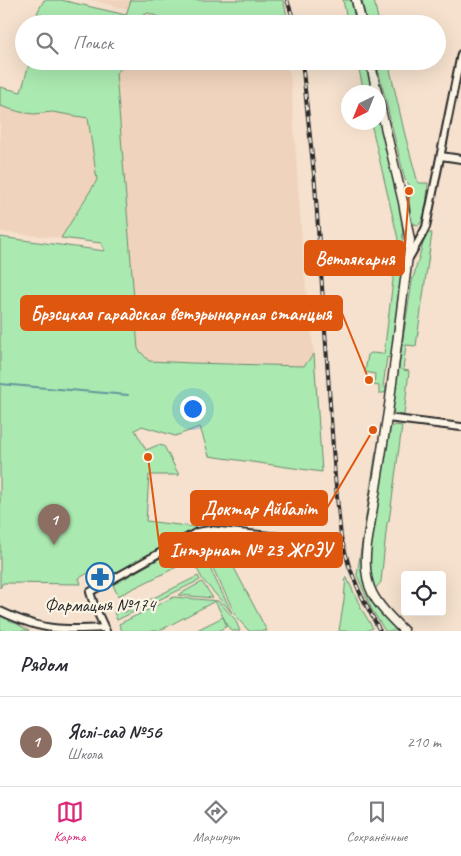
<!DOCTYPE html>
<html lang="ru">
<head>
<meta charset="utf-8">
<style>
	body { margin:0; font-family:Caveat,sans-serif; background:#f7f7f7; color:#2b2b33 }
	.controls { position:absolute; right:15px; bottom:15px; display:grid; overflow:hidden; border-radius:5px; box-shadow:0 5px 20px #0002 }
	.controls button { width:45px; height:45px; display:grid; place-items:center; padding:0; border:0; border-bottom:1px solid #e1e1e2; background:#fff; color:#2b2b33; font:25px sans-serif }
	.compass { position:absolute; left:341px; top:85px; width:45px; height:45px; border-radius:50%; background:#fff; box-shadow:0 5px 20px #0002; rotate:223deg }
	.you { position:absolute; left:192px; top:408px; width:18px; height:18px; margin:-12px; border:4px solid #fff; border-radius:50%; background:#1a73e8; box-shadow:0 0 0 8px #1a73e833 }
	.badge { display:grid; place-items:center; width:32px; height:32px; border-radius:50%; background:#db2777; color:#fff; font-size:16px; font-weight:700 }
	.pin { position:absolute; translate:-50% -41px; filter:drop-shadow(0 1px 2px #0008) }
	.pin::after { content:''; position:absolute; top:26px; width:18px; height:15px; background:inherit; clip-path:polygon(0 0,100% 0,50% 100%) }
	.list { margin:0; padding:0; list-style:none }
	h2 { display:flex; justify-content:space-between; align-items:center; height:65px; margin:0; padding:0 20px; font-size:21px }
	h2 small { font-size:16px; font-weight:400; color:#7c7c81 }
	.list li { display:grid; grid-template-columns:32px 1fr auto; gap:15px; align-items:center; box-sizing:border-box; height:90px; padding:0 20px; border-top:1px solid #e1e1e2 }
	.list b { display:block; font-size:19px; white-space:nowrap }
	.list p { margin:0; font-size:16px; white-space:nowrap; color:#7c7c81 }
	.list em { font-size:16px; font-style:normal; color:#7c7c81 }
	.icon { flex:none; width:28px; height:28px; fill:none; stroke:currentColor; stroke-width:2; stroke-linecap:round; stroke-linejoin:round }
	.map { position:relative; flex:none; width:461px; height:631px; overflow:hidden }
	.search { position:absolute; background:#fff; box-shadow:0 5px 20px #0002; left:15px; right:15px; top:15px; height:55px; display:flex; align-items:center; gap:12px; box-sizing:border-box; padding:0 18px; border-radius:28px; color:#7c7c81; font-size:19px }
	.sheet { height:155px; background:#fff }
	nav { display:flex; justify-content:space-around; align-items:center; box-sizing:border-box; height:70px; border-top:1px solid #e1e1e2; background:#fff; font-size:14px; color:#7c7c81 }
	nav a { display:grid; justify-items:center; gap:2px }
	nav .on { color:#db2777 }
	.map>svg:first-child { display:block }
</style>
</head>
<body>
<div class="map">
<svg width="461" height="631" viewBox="0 0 461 631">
	<rect width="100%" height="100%" fill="#f5e1cd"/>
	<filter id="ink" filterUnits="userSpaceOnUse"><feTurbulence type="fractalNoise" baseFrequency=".02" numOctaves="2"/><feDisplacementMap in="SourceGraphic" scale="10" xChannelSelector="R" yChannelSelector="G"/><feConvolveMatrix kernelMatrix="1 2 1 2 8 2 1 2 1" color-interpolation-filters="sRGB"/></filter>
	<g filter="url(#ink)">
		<g fill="#f0d3bc">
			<path d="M91,0H131L128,9Z"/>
			<path d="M130,61H271L280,64L285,67L289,72L291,82L304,271L314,354L304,366L192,363L149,361L138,349L116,73Z"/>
			<path d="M0,103H86L97,180L61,238L0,232Z"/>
		</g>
		<g fill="#aae9b0" stroke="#6a8a6e">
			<path d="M44,0H61L126,15L131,0H283L289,24H177L148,13L144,15L143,24H45L47,17L37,13Z"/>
			<path d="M343,0H351L356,24H348Z"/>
			<path d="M362,0H374L379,24H367Z"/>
			<path d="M30,61H130L116,73L138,349L149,361L192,363L304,366L314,354L322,472L209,456L200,427L175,436L142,426L135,430L146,450L158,445L164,446L179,475H149L146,521L195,527L193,531L98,584L92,571L79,578L81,584L3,583L0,588V237L105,251L101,243L61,238L97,180L88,118L52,112L34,114L20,112L0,106V87L21,92Z"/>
			<path d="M357,61H365L372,92H364Z"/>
			<path d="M376,61H388L405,135L418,183H428C427,197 427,214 419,225L414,224L411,219L409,199L411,195L409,184L405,180Z"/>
			<path d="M379,120L399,202L402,221L403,240L400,248L398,265L402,269L401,291L392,358L387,357L383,387L387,388V391L384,393H379V386L374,385L375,374L365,372L368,355L371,353L384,354L398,239L371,123L378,122Z"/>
			<path d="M426,233H432L416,346L406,345L403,370L409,371L404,415C397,415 392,414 392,406L412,282Z"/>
			<path d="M394,425L402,426L389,521L387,523L381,582L375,589L370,572V544L388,430Z"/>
			<path d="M376,451L378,455L362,556C362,569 362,579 368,591L399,631H385L371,608L357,575Z"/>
			<path d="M209,535H217L267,631H249L237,618L199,539Z"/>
			<path d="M196,540L232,613L203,580L190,556L174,553L182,550V546L185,543L186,544Z"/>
			<path d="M166,555L168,558L172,556L189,559V561L118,596L113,585Z"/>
			<path d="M198,576L200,580L117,620L114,612L121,608L123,613Z"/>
			<path d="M346,576L362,610L373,628L366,631H339L344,600Z"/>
			<path d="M202,582L213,598L178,595Z"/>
			<path d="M174,597L218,601L235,619L240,631H231L223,617L227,626L218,631H195L223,617L215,601L159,631H122L119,624Z"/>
			<path d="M0,614L29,631H0Z"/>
		</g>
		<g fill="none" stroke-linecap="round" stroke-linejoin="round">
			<path stroke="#65969b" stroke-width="2" d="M0,384L128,395"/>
			<defs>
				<g id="minor">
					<path d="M441,156L461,159"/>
					<path d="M409,258L421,237L426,227L461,54"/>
					<path d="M387,418L461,427"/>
					<path d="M0,611C17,619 34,626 53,628C70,630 87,629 104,628"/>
					<path d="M106,631L94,605L90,592L197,532L210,530L330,542"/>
				</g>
				<g id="tertiary">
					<path d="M356,0L362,24"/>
					<path d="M370,61L377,92"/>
					<path d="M378,97L403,202L410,240L390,399L367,545C361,588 375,602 404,631"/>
				</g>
			</defs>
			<use href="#minor" stroke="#2b2b2b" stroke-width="10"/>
			<use href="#tertiary" stroke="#2b2b2b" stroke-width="11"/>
			<use href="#minor" stroke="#fcf5e5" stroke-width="6"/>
			<use href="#tertiary" stroke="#fcf5e5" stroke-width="8"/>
			<defs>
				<g id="rail">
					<path d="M287,0L295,24"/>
					<path d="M302,61L315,184L335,477L341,537L349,566L360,593L380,631"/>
				</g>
			</defs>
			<use href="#rail" stroke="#2b2b2b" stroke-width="4"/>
			<use href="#rail" stroke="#fcf5e5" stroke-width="2" stroke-dasharray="5.5" stroke-linecap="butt"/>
		</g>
	</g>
	<defs>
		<symbol id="pharmacy-ring" viewBox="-11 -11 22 22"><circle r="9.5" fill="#fcf5e5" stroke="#1f6fb2" stroke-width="1.5"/><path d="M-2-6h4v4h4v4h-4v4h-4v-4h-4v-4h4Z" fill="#1f6fb2"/></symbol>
	</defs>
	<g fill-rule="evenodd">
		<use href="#pharmacy-ring" x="84" y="561" width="32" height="32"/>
	</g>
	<g text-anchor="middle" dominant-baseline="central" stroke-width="4.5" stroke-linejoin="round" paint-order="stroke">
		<g font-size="18" fill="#2b2b2b" stroke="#fcf5e5">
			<text x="100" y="605">Фармацыя №174</text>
		</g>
	</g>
	<path fill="none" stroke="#df570e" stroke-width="2" d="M409 191L404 258M369 380L342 313M373 430L327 508M148 457L160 550"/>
	<g fill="#df570e" stroke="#fcf5e5" stroke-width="2">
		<circle cx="409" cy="191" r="5"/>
		<circle cx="369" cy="380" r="5"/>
		<circle cx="373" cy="430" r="5"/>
		<circle cx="148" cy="457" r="5"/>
	</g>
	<g fill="#df570e" stroke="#df570e" stroke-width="2">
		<rect x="305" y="241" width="99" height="34" rx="5"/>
		<rect x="21" y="296" width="321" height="34" rx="5"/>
		<rect x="191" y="491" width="136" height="34" rx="5"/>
		<rect x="160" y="533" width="182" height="34" rx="5"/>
	</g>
	<g font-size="19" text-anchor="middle" font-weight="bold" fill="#fff">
		<text x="355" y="265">Ветлякарня</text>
		<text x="181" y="320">Брэсцкая гарадская ветэрынарная станцыя</text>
		<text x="259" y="515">Доктар Айбаліт</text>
		<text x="251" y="556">Інтэрнат № 23 ЖРЭУ</text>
	</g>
</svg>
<div class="controls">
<button><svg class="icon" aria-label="locate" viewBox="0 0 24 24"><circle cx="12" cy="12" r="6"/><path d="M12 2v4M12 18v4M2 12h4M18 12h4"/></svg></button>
</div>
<svg class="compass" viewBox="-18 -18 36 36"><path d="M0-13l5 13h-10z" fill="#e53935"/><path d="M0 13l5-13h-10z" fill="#7c7c81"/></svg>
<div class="you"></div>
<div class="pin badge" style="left:54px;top:545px;background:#8d6e63">1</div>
<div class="search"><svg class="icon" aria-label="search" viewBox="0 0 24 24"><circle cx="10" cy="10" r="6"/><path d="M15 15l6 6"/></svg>Поиск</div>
</div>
<section class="sheet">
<h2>Рядом<small></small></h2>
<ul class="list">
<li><span class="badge" style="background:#8d6e63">1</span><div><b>Яслі-сад №56</b><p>Школа</p></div><em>210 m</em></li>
</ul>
</section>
<nav>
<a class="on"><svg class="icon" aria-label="map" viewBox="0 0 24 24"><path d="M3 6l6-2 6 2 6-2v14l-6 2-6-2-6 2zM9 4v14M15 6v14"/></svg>Карта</a>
<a><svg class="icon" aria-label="directions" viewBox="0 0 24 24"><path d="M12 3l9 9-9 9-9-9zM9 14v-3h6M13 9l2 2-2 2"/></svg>Маршрут</a>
<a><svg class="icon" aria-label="saved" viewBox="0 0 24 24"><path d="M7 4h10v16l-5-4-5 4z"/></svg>Сохранённые</a>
</nav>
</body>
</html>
